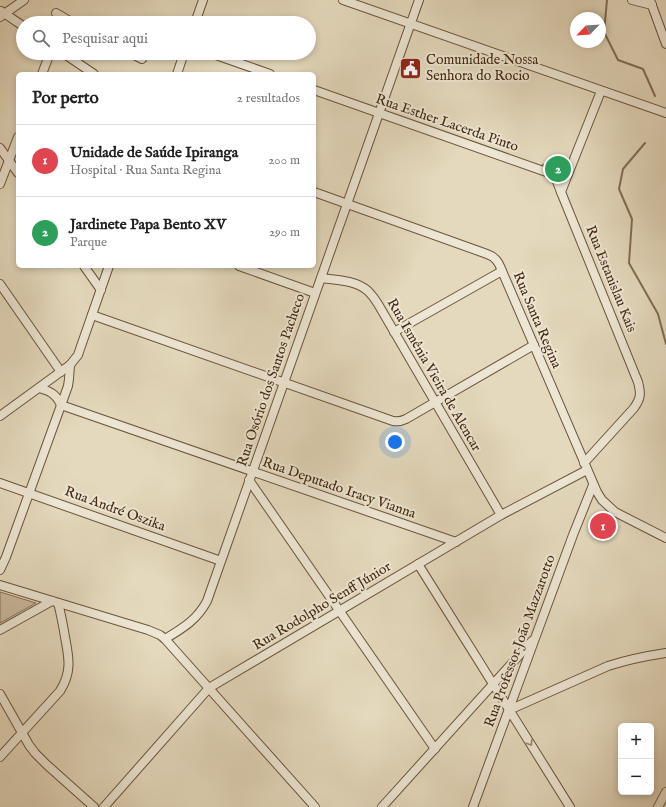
<!DOCTYPE html>
<html lang="pt">
<head>
<meta charset="utf-8">
<style>
	body { margin:0; font-family:"IM FELL English",serif; background:#f2f2f2; color:#222 }
	.controls { position:absolute; right:12px; bottom:12px; display:grid; overflow:hidden; border-radius:6px; box-shadow:0 2px 6px #0003 }
	.controls button { width:36px; height:36px; display:grid; place-items:center; padding:0; border:0; border-bottom:1px solid #e0e0e0; background:#fff; color:#222; font:20px sans-serif }
	.compass { position:absolute; left:570px; top:12px; width:36px; height:36px; border-radius:50%; background:#fff; box-shadow:0 2px 6px #0003; rotate:245deg }
	.you { position:absolute; left:395px; top:442px; width:14px; height:14px; margin:-10px; border:3px solid #fff; border-radius:50%; background:#1a73e8; box-shadow:0 0 0 6px #1a73e833 }
	.badge { display:grid; place-items:center; width:26px; height:26px; border-radius:50%; background:#b45309; color:#fff; font-size:13px; font-weight:700 }
	.pin { position:absolute; translate:-50% -50%; border:2px solid #fff; box-shadow:0 1px 4px #0006 }
	.list { margin:0; padding:0; list-style:none }
	h2 { display:flex; justify-content:space-between; align-items:center; height:52px; margin:0; padding:0 16px; font-size:17px }
	h2 small { font-size:13px; font-weight:400; color:#767676 }
	.list li { display:grid; grid-template-columns:26px 1fr auto; gap:12px; align-items:center; box-sizing:border-box; height:72px; padding:0 16px; border-top:1px solid #e0e0e0 }
	.list b { display:block; font-size:15px; white-space:nowrap }
	.list p { margin:0; font-size:13px; white-space:nowrap; color:#767676 }
	.list em { font-size:13px; font-style:normal; color:#767676 }
	.icon { flex:none; width:22px; height:22px; fill:none; stroke:currentColor; stroke-width:2; stroke-linecap:round; stroke-linejoin:round }
	.map { position:relative; flex:none; width:666px; height:807px; overflow:hidden }
	.search { position:absolute; background:#fff; box-shadow:0 2px 6px #0003; left:16px; top:16px; width:300px; height:44px; display:flex; align-items:center; gap:10px; box-sizing:border-box; padding:0 14px; border-radius:22px; color:#767676; font-size:15px }
	.panel { position:absolute; background:#fff; box-shadow:0 2px 6px #0003; left:16px; top:72px; width:300px; height:196px; border-radius:6px }
	.map>svg:first-child { display:block }
</style>
</head>
<body>
<div class="map">
<svg width="666" height="807" viewBox="0 0 666 807">
	<rect width="100%" height="100%" fill="#e4d9bd"/>
	<filter id="stains"><feTurbulence type="fractalNoise" baseFrequency=".005" numOctaves="4"/><feColorMatrix values="0 0 0 0 .2 0 0 0 0 .09 0 0 0 0 .02 0 0 0 .5 -.17"/></filter>
	<radialGradient id="worn" r=".72"><stop offset=".6" stop-color="#630" stop-opacity="0"/><stop offset="1" stop-color="#630" stop-opacity=".3"/></radialGradient>
	<g fill="#c9bba0" stroke="#867258">
		<path d="M555,158L567,162L563,172L542,165Z"/>
		<path d="M0,592L36,603L0,623Z"/>
	</g>
	<g fill="none" stroke-linecap="round" stroke-linejoin="round">
		<g stroke="#836e54" stroke-width="2">
			<path d="M607,0L604,32L618,60L643,69L655,96"/>
			<path d="M645,143L623,169L619,189L632,219L629,263L658,314L666,344"/>
		</g>
		<defs>
			<g id="minor">
				<path d="M343,0L666,113"/>
				<path d="M632,0L652,5"/>
				<path d="M650,0L666,44"/>
				<path d="M1,11L23,26"/>
				<path d="M56,13L73,23"/>
				<path d="M0,17L24,0"/>
				<path d="M195,23L203,0"/>
				<path d="M63,53L94,74"/>
				<path d="M130,53L142,59"/>
				<path d="M210,53L270,74"/>
				<path d="M42,74L50,53"/>
				<path d="M177,74L184,53"/>
				<path d="M314,90L552,174L556,179L561,192"/>
				<path d="M0,148L18,173"/>
				<path d="M0,184L18,137"/>
				<path d="M314,192L487,254C496,257 499,263 502,271L597,492L602,500L615,512L666,538"/>
				<path d="M84,266L101,290"/>
				<path d="M239,266L315,293"/>
				<path d="M321,278C336,280 356,280 368,291C372,295 375,299 378,304L501,515"/>
				<path d="M0,284L61,372"/>
				<path d="M92,315L393,421C398,422 402,421 406,419L534,345"/>
				<path d="M394,332L502,271"/>
				<path d="M39,388C50,391 56,394 61,405L456,542"/>
				<path d="M0,416L70,365L78,355L80,349L109,266"/>
				<path d="M584,463L634,408C641,398 641,394 638,382L561,192L601,91"/>
				<path d="M249,480L435,749"/>
				<path d="M0,483L221,561"/>
				<path d="M418,564L570,807"/>
				<path d="M0,570L6,557L68,386L69,379L70,365"/>
				<path d="M0,585L148,630L160,635L165,639L315,807"/>
				<path d="M0,630L52,601"/>
				<path d="M165,639C183,628 197,620 207,601L419,0"/>
				<path d="M0,694L29,745L35,753L47,765L94,807"/>
				<path d="M509,710L608,666C627,660 646,656 666,653"/>
				<path d="M0,757L60,691C72,672 69,658 65,637C63,625 61,614 58,603"/>
				<path d="M104,807L209,688L501,515L587,470"/>
				<path d="M382,807L532,641"/>
				<path d="M473,807L573,535L593,485"/>
				<path d="M658,807L666,792"/>
			</g>
		</defs>
		<use href="#minor" stroke="#6b543b" stroke-width="10"/>
		<use href="#minor" stroke="#ede6d4" stroke-width="8"/>
	</g>
	<defs><path id="oneway-chevron" d="M-2-3.5L2.5 0L-2 3.5" fill="none" stroke-width="1.6" stroke-linecap="round" stroke-linejoin="round"/></defs>
	<use stroke="#988772" href="#oneway-chevron" transform="translate(530 743) rotate(58)"/>
	<defs>
		<symbol id="civic-square" viewBox="-11 -11 22 22"><rect x="-9" y="-9" width="18" height="18" rx="4" fill="#8f2418" stroke="#ede6d4"/><path d="M-.6-6.5H3V-4.5H.6V-3L4-1V1h2V6H-6V1h2V-1L-.6-3ZM-1.2 2.5V6h2.4V2.5Z" fill="#fff"/></symbol>
	</defs>
	<g fill-rule="evenodd">
		<use href="#civic-square" x="398" y="56" width="25" height="25"/>
	</g>
	<g text-anchor="middle" dominant-baseline="central" stroke-width="4" stroke-linejoin="round" paint-order="stroke">
		<g font-size="14" fill="#432810" stroke="#ede6d4" text-anchor="start">
			<text x="426" y="60">Comunidade Nossa<tspan x="426" dy="16">Senhora do Rocio</tspan></text>
		</g>
		<g font-size="14" fill="#432810" stroke="#ede6d4">
			<text transform="translate(447 123) rotate(19)">Rua Esther Lacerda Pinto</text>
			<text transform="translate(611 279) rotate(68)">Rua Estanislau Kais</text>
			<text transform="translate(537 320) rotate(67)">Rua Santa Regina</text>
			<text transform="translate(434 375) rotate(60)">Rua Ismênia Vieira de Alencar</text>
			<text transform="translate(271 380) rotate(-71)">Rua Osório dos Santos Pacheco</text>
			<text transform="translate(339 488) rotate(19)">Rua Deputado Iracy Vianna</text>
			<text transform="translate(115 509) rotate(20)">Rua André Oszika</text>
			<text transform="translate(322 606) rotate(-31)">Rua Rodolpho Senff Júnior</text>
			<text transform="translate(520 641) rotate(-70)">Rua Professor João Mazzarotto</text>
		</g>
	</g>
	<rect width="100%" height="100%" filter="url(#stains)"/>
	<rect width="100%" height="100%" fill="url(#worn)"/>
</svg>
<div class="controls">
<button>+</button>
<button>−</button>
</div>
<svg class="compass" viewBox="-18 -18 36 36"><path d="M0-13l5 13h-10z" fill="#e53935"/><path d="M0 13l5-13h-10z" fill="#767676"/></svg>
<div class="you"></div>
<div class="pin badge" style="left:603px;top:526px;background:#e0444e">1</div>
<div class="pin badge" style="left:558px;top:169px;background:#2e9e5b">2</div>
<div class="search"><svg class="icon" aria-label="search" viewBox="0 0 24 24"><circle cx="10" cy="10" r="6"/><path d="M15 15l6 6"/></svg>Pesquisar aqui</div>
<section class="panel">
<h2>Por perto<small>2 resultados</small></h2>
<ul class="list">
<li><span class="badge" style="background:#e0444e">1</span><div><b>Unidade de Saúde Ipiranga</b><p>Hospital · Rua Santa Regina</p></div><em>200 m</em></li>
<li><span class="badge" style="background:#2e9e5b">2</span><div><b>Jardinete Papa Bento XV</b><p>Parque</p></div><em>290 m</em></li>
</ul>
</section>
</div>
</body>
</html>
